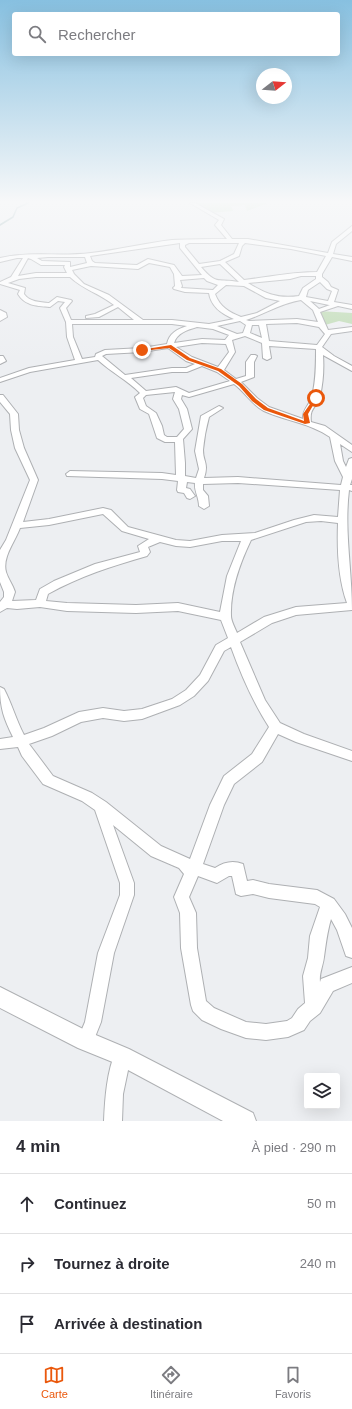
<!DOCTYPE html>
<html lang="fr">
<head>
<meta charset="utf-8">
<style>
	body { margin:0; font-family:Helvetica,sans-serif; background:#f7f7f7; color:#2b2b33 }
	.controls { position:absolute; right:12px; bottom:12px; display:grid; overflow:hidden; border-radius:4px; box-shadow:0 4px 16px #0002 }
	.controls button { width:36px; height:36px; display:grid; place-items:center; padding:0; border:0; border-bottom:1px solid #e1e1e2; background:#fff; color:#2b2b33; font:20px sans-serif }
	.compass { position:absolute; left:256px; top:68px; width:36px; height:36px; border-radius:50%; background:#fff; box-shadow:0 4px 16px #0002; rotate:73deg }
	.stop { position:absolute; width:12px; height:12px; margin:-9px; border:3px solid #ea580c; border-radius:50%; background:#fff }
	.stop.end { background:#ea580c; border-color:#fff; box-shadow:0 1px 4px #0008 }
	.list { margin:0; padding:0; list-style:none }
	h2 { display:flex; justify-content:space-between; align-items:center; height:52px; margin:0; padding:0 16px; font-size:17px }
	h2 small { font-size:13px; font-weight:400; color:#7c7c81 }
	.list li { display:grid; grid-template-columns:26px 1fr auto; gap:12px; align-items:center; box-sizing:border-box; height:60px; padding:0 16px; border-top:1px solid #e1e1e2 }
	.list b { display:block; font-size:15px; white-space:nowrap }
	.list em { font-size:13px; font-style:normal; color:#7c7c81 }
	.icon { flex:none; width:22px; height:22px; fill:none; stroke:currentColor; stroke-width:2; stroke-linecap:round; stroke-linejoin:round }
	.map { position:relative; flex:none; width:352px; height:1121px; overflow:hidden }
	.search { position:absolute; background:#fff; box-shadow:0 4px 16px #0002; left:12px; right:12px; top:12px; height:44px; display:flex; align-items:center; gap:10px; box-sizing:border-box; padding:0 14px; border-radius:4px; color:#7c7c81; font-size:15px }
	.sheet { height:232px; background:#fff }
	nav { display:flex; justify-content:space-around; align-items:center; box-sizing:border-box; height:56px; border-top:1px solid #e1e1e2; background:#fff; font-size:11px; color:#7c7c81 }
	nav a { display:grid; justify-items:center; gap:2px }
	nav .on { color:#ea580c }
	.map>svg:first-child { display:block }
</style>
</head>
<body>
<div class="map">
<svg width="352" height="1121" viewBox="0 0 352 1121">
	<rect width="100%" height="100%" fill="#edeff2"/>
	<g fill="#c1dcb7">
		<path d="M192,203H268L247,211L245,205L231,206L233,211L209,213Z"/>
		<path d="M319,311L352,313V324L339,321L325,325L328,327V330L325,329Z"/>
	</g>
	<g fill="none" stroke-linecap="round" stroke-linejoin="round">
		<path stroke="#6d9699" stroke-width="1.5" d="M0,225L13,217L17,208L28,203"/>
		<defs>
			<g id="minor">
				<path d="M190,203H195L224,219L221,225L232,239H248L328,253L332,242L352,226V231L336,244L333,254L352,257V261L332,257L322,274V277L328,282L331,287L338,290L334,302L352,305V309L338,306L320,312L328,330L352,327V331L331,334L322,347L334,356L352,366V371L323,355C324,369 323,383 320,396C317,408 309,407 311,422L325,426L352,445V452L340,444L343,461L346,467L349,459L352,458V479L350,485H352V491L349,490C344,531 352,570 352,610L296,615L272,623L240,642L265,700L280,723L304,734L352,751V761L296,742L278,734L262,762L234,784L224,805L203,864L215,868C224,862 233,860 243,864L247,881L253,880L269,884L317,890L334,899L345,914L352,928V958L346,956L337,930L331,919C327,933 326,943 324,957C323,966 319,973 320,982L321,979L352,967V983L333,991L320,1013L310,1021L304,1030L288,1037L266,1040L246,1038L221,1029L202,1020L193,1011L191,1005L181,948L180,913L174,897L184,874L179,868L151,856L113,825L134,883V895L114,953L101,1022L91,1047L85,1049L79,1047L77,1041L85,1022L98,953L120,895V883L95,810L82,801L43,784L22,756L18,747L0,749V739L13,737C4,719 0,708 0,687L4,689C12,704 16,720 24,735L44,728L79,712L103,708L124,711L142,709L172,699L186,690L200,675L216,645L228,638L221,620L178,611L136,613L67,611L40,607L17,609L7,608L0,612V602L4,597V592L0,582V550L6,540L30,480L15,448L11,430L10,414L0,402V395H3L18,414L19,430L24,448L38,480L23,522L49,519L103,508L111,510L128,527L176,540L190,541L222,535L255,533L294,520L314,515L338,517L340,490L238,483L203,484V490L208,496L209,506L204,509L199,506C199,497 194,491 195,483L187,482L186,488L190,489L195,496L190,499L187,498L184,493L178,492L177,490L178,481L162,479L67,476L66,474L70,471L162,473L176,475L175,442H165L157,438L149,414L140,409L135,397L140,393C127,380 111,372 98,360L30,372L0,382V378L29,368L75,360L67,337L66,322L60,308L65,302L58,301L50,307C38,306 25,306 18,294L20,290L0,284V282L11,277L23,258H17L0,262V258C30,251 60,257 91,253C118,250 145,243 172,240C190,239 209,239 227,239L215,225L219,220ZM180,243V248L202,275L182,276L174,265L148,259L137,265L95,263L92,261L90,256ZM189,243H239L234,254L220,261L199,264L185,247V245ZM245,243L291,249L326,256L317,272C293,272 268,277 244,280L225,262L239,256L242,246ZM48,257H85L87,263L70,267V262L42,261L37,258ZM28,258L31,259L41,265H65L64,267L67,273H36L18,276ZM149,263L170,267L174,274L175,286L173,288L174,289L185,292L209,293C211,307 222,314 234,319L209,324L172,320H143L109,295L84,284L74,274L72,270L91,266L138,269ZM220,264L239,282C218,278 217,286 201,267ZM301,276H316V279L303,288L299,296C278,299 266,294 248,283L290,279ZM36,277H70C84,290 99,293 114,305L95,314L86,316V318L99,317L118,307L134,320H71L66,308L72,301L71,300L57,297L49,303C39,302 30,302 24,294L25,288L8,283L19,279ZM204,278L207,281L218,285L213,290L181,288L182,286L180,280ZM320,282L327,289L332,291L328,301L306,297L308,290ZM226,285L244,286L266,298L280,301L257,313L241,317C229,312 220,307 215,294ZM301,300L313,310L318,322L297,319L249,321L246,320C265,314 281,303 301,300ZM310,301L329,305H330L319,309ZM240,321L246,325L243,333L237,334L217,326ZM297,323L319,327L325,334L317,345L269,341L266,324ZM72,324H172L187,326C178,329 169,333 167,344L142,348L105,350L96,354L95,357L82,359L73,337ZM252,325H259L262,338L250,333ZM197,327L213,329L229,335L225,340L202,339L174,343C177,333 187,330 197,327ZM245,336L262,343L263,358L267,360L271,358L269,346L316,349C316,365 316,381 312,396C310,405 302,409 303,419L269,407L257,398L241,382L254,377V362L257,356L255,355H251L246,362V376L236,379L224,370L235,352L232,340ZM202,343L226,344L229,352L218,367L192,357L176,347ZM168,348L186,361L195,364L186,368H172L125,375L102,356L106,354L142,352ZM202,366L217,372L230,381L189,393L176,387L146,391L131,378L172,372H187ZM234,384C245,392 252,405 264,411C286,421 310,423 330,437L335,461L343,477L341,485L238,477L204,478C209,463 203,462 203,450C204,439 206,428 209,417L223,408L219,406L201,416L195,451L199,469L196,478L185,476V463L183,439L192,429L187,409L181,399L182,395L189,397ZM175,392L173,399L179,409L184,429L177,437H167L164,435L162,426L156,413L146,406L143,398L146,395ZM103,514L122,531L149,539L138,546L140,552L95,564L54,581L40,589L36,600L12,601L15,592C13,585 8,579 6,572C2,557 15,542 20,528L49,525ZM321,521L338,523C337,549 338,578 347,603L296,607L264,617L237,633C235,628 231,621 231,616C230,590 240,563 251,540L306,522ZM222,541H241L227,576L220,612L178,603L136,605L67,603L46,601L48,594C80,576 112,566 147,556L150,552L148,547L160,542L176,546L190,547ZM231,647C241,675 253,702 269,727L252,754L224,776L210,805L190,859L161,846L106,802L92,793L53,776L29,744L52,736L81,722L103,718L124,721L142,719L180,705L194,696L208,681L224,651ZM198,876L217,883L229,876H232L236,894L241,896L253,894L269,898L315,904L320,907L310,936L308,958L303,976L305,1003L298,1009L292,1018L287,1021L266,1024L246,1022L214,1008L206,1001L197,948L196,913L189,897Z"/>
				<path d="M0,310L6,313L7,317L0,321Z"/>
				<path d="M0,356H3L6,361L0,364Z"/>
				<path d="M122,1047L128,1050L131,1056L123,1094L122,1121H104C105,1097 107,1072 116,1050Z"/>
			</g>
			<path id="tertiary" d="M0,987L91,1033L129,1049L253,1113L256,1121H223L115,1063L78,1048L0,1008Z"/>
		</defs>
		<use href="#minor" stroke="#aeb0b3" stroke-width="2"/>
		<use href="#tertiary" stroke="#aeb0b3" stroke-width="2"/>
		<use href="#minor" fill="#fff" fill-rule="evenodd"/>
		<use href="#tertiary" fill="#fff" fill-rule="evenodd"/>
	</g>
	<linearGradient id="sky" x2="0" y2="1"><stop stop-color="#87c0e0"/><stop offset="0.56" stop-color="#f7f8f9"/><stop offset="1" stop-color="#f7f8f9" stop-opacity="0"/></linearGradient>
	<rect width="352" height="360" fill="url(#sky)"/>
	<path fill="#ea580c" d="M171,345L190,358L221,369L242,384L256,399L268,408L304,421L303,414L315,397H318L308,414L310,423L305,424L264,410L252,401L239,386L218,371L187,360L169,348L142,351L140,350Z"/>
</svg>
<div class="controls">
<button><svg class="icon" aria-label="layers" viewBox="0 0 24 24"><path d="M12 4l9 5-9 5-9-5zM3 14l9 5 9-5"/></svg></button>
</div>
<svg class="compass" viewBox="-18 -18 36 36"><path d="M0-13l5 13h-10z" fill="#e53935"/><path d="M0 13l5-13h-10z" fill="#7c7c81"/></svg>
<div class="stop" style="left:316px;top:398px"></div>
<div class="stop end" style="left:142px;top:350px"></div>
<div class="search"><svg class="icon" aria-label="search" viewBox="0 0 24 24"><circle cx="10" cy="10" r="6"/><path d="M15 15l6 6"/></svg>Rechercher</div>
</div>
<section class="sheet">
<h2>4 min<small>À pied · 290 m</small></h2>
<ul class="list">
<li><svg class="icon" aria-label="ahead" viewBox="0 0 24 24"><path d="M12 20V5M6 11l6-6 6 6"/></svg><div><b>Continuez</b></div><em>50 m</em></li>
<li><svg class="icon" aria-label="right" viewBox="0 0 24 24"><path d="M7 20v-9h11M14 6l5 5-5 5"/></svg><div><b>Tournez à droite</b></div><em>240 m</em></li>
<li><svg class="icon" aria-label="arrive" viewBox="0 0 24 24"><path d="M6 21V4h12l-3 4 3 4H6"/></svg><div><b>Arrivée à destination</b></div></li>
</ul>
</section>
<nav>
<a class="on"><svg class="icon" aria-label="map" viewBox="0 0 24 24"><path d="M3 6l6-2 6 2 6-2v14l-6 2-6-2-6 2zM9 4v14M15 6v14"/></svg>Carte</a>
<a><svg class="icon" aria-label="directions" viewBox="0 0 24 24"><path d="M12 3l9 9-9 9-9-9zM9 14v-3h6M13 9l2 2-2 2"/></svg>Itinéraire</a>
<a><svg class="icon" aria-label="saved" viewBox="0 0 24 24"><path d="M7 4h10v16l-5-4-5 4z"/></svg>Favoris</a>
</nav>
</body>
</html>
